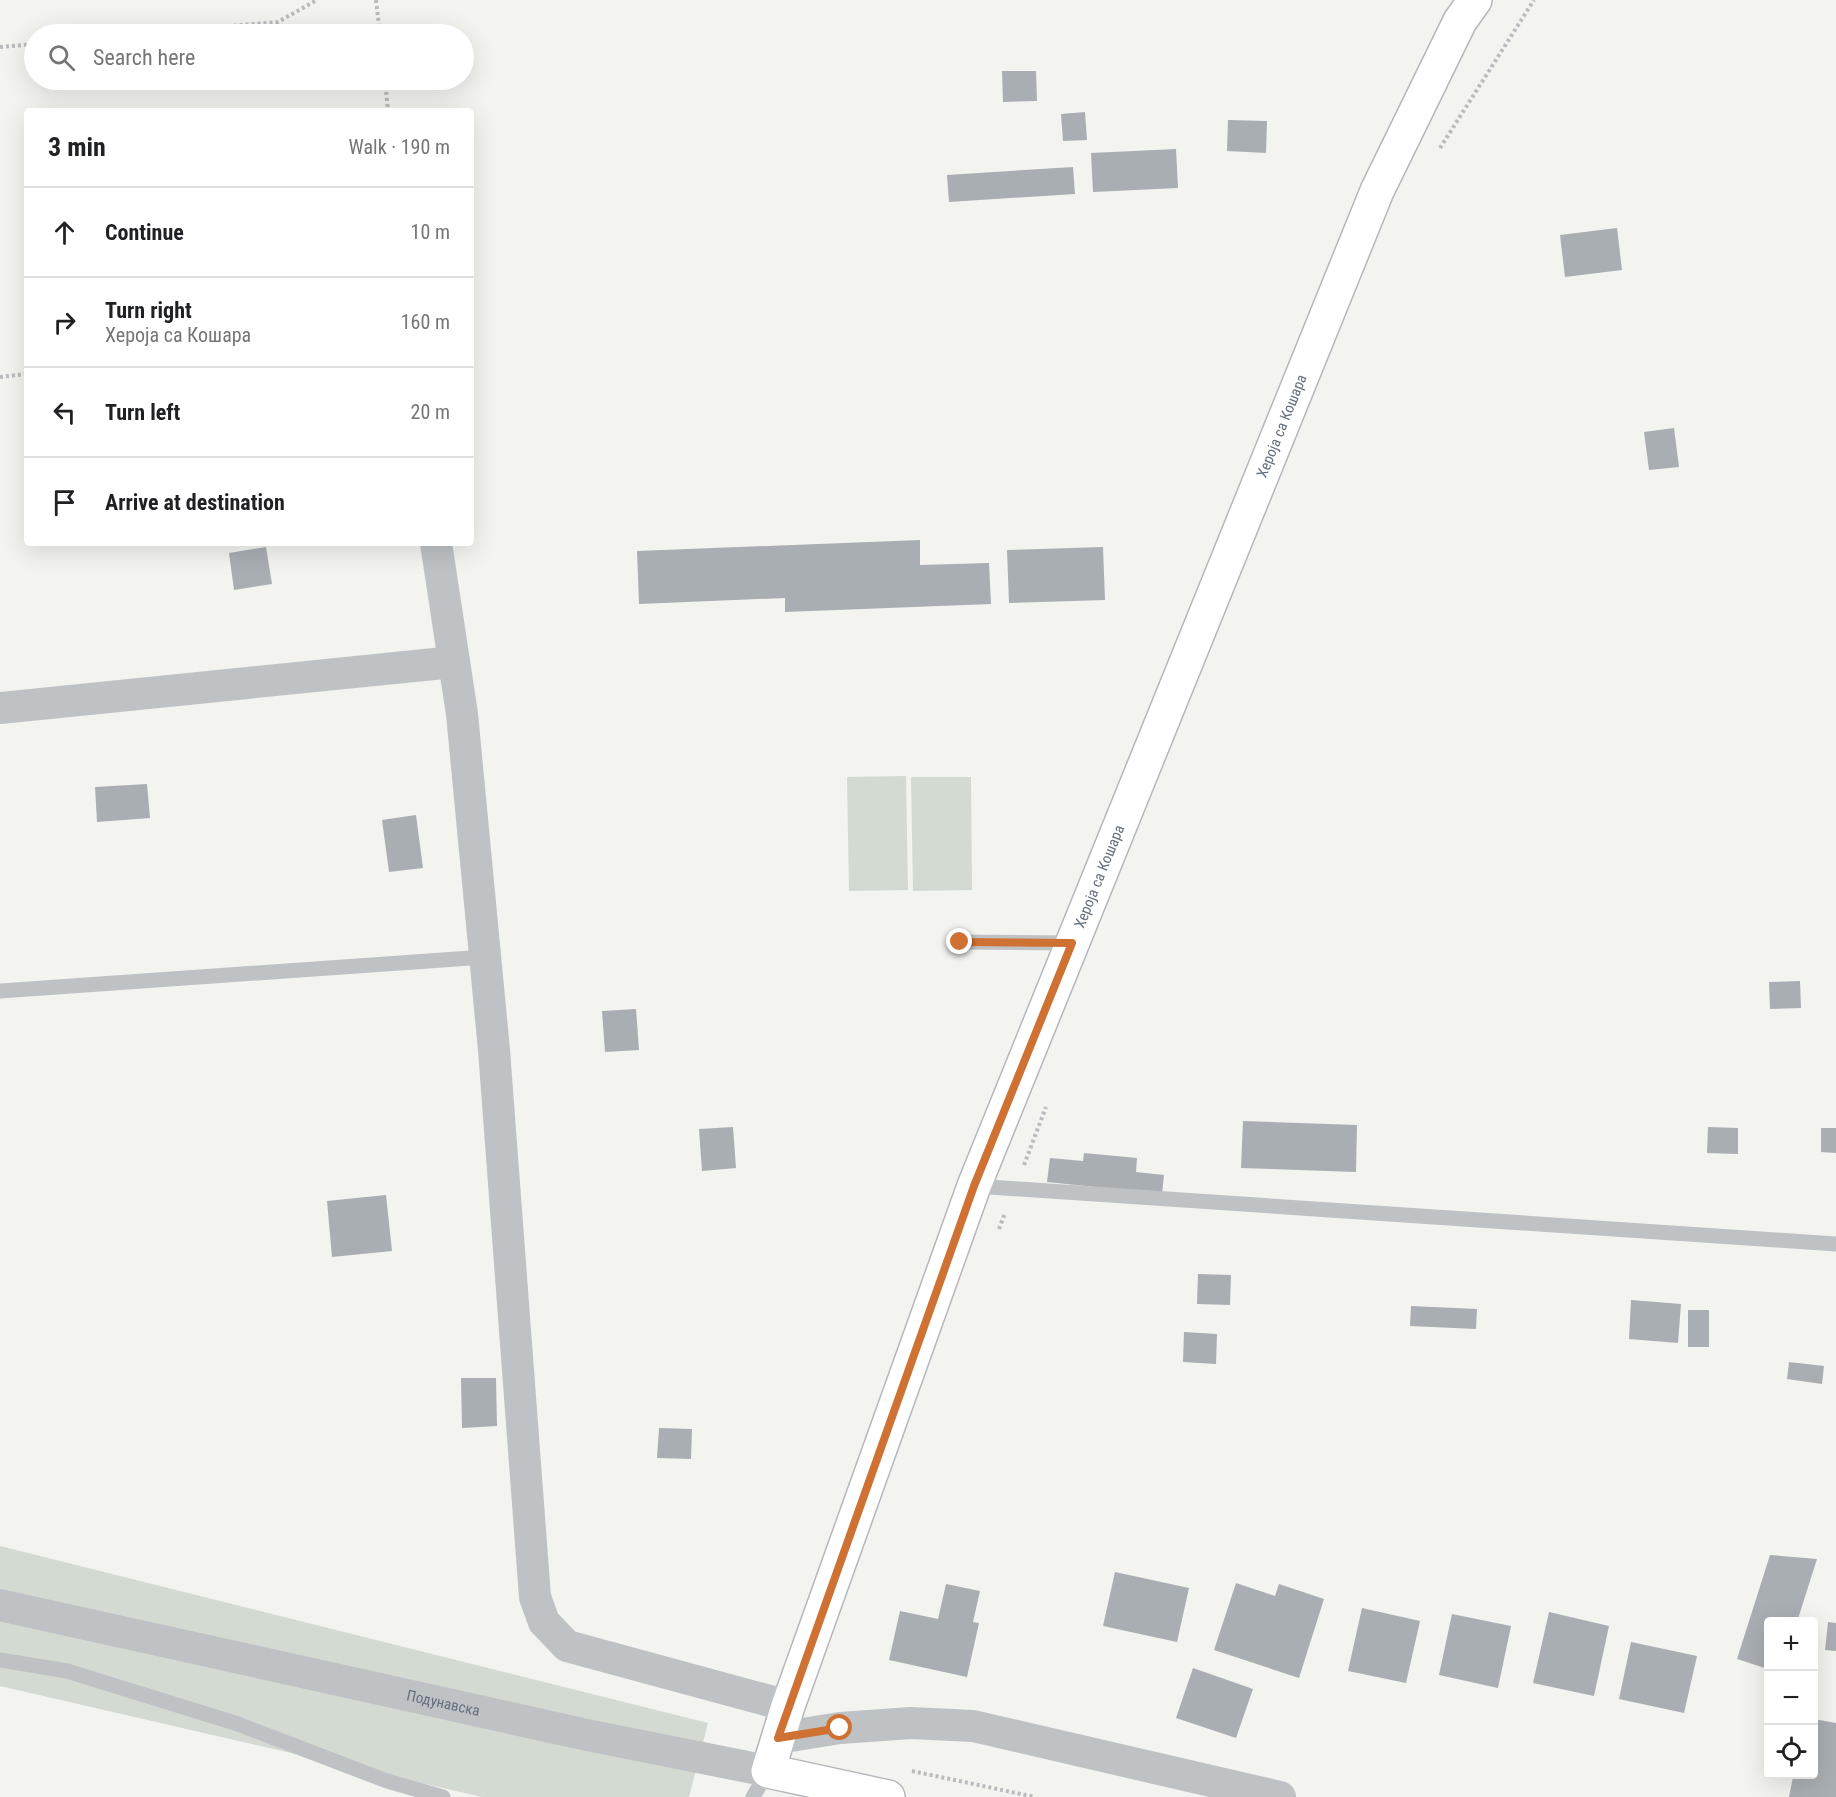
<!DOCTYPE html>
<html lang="en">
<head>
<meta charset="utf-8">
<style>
	body { margin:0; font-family:"Roboto Condensed",sans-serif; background:#f2f2f2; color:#202124 }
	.controls { position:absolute; right:18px; bottom:18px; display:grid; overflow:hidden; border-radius:6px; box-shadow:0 6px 24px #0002 }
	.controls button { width:54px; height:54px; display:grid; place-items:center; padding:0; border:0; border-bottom:2px solid #e0e0e0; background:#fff; color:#202124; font:30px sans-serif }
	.stop { position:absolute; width:18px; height:18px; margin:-14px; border:4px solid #d07134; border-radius:50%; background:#fff }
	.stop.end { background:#d07134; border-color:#fff; box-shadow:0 2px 6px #0008 }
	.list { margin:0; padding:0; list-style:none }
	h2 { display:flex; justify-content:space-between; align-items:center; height:78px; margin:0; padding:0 24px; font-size:26px }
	h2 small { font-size:20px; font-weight:400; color:#757577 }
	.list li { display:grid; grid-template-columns:39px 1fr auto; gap:18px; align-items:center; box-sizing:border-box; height:90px; padding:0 24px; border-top:2px solid #e0e0e0 }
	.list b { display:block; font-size:22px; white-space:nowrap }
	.list p { margin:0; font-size:20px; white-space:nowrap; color:#757577 }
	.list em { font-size:20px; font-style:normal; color:#757577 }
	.icon { flex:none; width:33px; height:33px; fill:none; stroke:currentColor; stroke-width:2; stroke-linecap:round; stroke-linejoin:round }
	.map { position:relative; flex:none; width:1836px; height:1797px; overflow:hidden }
	.search { position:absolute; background:#fff; box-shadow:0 6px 24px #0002; left:24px; top:24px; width:450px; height:66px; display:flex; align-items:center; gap:15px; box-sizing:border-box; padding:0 21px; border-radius:33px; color:#757577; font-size:22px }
	.panel { position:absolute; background:#fff; box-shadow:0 6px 24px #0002; left:24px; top:108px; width:450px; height:438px; border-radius:6px }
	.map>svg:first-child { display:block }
</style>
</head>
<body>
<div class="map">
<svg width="1836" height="1797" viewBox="0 0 1836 1797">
	<rect width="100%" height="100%" fill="#f3f3f0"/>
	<g fill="#d3dad1">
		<path d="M906,776L908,890L849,891L847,777Z"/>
		<path d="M911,777H971L972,890L913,891Z"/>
		<path d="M0,1546L708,1723L689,1797H482L0,1686Z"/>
	</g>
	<g fill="#a9aeb3">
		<path d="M1002,71H1036L1037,101L1003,102Z"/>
		<path d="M1085,112L1087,140L1063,141L1061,114Z"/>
		<path d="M1228,120L1267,121L1266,153L1227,151Z"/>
		<path d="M1176,149L1178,188L1093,192L1091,153Z"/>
		<path d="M1073,167L1075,194L949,202L947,175Z"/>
		<path d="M1617,228L1622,270L1565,277L1560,235Z"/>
		<path d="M1674,428L1679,467L1649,470L1644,432Z"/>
		<path d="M920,540V565L989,563L991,604L785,612V598L639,604L637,551Z"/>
		<path d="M266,547L272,584L234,590L229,553Z"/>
		<path d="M1103,547L1105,600L1009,603L1007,550Z"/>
		<path d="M147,784L150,818L97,822L95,787Z"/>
		<path d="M416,815L423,868L389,872L382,820Z"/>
		<path d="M1800,981L1801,1008L1770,1009L1769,982Z"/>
		<path d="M636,1009L639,1050L605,1052L602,1011Z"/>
		<path d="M1243,1121L1357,1125L1356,1172L1241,1168Z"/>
		<path d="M733,1127L736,1168L702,1171L699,1129Z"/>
		<path d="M1708,1127L1738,1128V1154L1707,1153Z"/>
		<path d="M1821,1128H1836V1153L1821,1152Z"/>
		<path d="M1084,1153L1137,1158L1136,1172L1164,1175L1162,1194L1047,1182L1050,1158L1083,1161Z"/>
		<path d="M386,1195L392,1251L332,1257L327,1201Z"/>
		<path d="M1198,1274L1231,1275L1230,1305L1197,1304Z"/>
		<path d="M1631,1300L1681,1304L1678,1343L1629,1339Z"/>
		<path d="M1411,1306L1477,1309L1476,1329L1410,1326Z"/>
		<rect x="1688" y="1310" width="21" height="37"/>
		<path d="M1184,1332L1217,1334L1216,1364L1183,1362Z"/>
		<path d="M1789,1362L1824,1366L1822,1384L1787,1379Z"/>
		<path d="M461,1378H496L497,1426L462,1428Z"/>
		<path d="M659,1428L692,1429L691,1459L657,1458Z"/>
		<path d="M1770,1555L1817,1559L1797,1622H1768V1669L1737,1659Z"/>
		<path d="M1115,1572L1189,1588L1177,1642L1103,1626Z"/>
		<path d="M1236,1583L1275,1596L1279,1584L1324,1599L1299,1678L1214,1650Z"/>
		<path d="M946,1584L980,1591L973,1622L979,1623L967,1677L889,1660L900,1611L938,1619Z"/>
		<path d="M1362,1608L1420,1621L1406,1683L1348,1671Z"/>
		<path d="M1549,1612L1609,1626L1594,1696L1533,1683Z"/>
		<path d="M1452,1614L1511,1626L1498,1688L1439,1675Z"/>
		<path d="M1828,1622L1836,1623V1651L1825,1650Z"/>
		<path d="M1631,1642L1697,1656L1684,1713L1619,1699Z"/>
		<path d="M1193,1668L1253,1689L1236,1738L1176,1718Z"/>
		<path d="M1814,1719L1836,1723V1797H1789L1793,1777L1786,1774H1814Z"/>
	</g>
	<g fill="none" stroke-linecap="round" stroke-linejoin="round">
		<defs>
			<g id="secondary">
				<path id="s2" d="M888,1797L768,1771L788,1706L974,1186L1377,191L1460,21L1475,0"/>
			</g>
		</defs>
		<use href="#secondary" stroke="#b4b7bc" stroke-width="36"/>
		<g stroke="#b9bbbd" stroke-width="4" stroke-dasharray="3 3" stroke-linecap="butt">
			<path d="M376,0L380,34"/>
			<path d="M138,34L278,22L317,0"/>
			<path d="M0,47L34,44"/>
			<path d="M385,80L388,111"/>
			<path d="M1440,148L1534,0"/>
			<path d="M0,377L27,374"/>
			<path d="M1024,1165L1046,1107"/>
			<path d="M999,1229L1005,1213"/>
			<path d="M912,1771L1035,1797"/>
		</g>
		<g stroke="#bfc2c5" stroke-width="15">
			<path d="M959,942L1072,943"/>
			<path d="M0,991L485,957"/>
			<path d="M974,1186L1836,1244"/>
			<path d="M0,1660L67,1671L235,1723L387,1781L443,1797"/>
			<path d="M753,1797L768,1771"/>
		</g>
		<g stroke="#bfc2c5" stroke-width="32">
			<path d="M436,543L462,714L494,1050L535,1597L544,1622L567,1646L788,1706"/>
			<path d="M0,708L454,662"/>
			<path id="s1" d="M0,1605L587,1735L768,1771"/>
			<path d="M778,1738L840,1728L911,1723L973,1726L1280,1797"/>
		</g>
		<use href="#secondary" stroke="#fff" stroke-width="33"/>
	</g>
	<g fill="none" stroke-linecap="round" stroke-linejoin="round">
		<path stroke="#d07134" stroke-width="8" d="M840,1728L778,1738L974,1186L1072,943L960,942"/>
	</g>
	<g text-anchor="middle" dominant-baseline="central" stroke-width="6" stroke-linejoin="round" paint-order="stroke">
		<g font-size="15" fill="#656f7e" stroke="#fff">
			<text stroke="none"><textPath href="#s2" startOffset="1563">Хероја са Кошара</textPath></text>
			<text stroke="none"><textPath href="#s2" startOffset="1077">Хероја са Кошара</textPath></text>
			<text stroke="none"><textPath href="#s1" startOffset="454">Подунавска</textPath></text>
		</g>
	</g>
</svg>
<div class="controls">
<button>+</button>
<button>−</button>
<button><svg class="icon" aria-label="locate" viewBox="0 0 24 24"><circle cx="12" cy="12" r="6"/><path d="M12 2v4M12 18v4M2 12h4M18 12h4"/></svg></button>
</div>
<div class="stop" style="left:840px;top:1728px"></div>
<div class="stop end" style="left:960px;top:942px"></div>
<div class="search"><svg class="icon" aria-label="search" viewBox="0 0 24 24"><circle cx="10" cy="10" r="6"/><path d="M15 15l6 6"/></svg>Search here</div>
<section class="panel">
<h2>3 min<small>Walk · 190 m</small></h2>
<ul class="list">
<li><svg class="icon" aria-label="ahead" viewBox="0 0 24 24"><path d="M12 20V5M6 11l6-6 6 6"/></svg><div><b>Continue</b></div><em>10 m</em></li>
<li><svg class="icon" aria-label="right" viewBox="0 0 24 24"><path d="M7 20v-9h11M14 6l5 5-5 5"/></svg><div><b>Turn right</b><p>Хероја са Кошара</p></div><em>160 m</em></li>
<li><svg class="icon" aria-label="left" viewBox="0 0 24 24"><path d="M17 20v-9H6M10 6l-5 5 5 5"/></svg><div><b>Turn left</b></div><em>20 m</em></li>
<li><svg class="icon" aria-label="arrive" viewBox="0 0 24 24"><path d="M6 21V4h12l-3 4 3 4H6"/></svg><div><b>Arrive at destination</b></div></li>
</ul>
</section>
</div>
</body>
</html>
